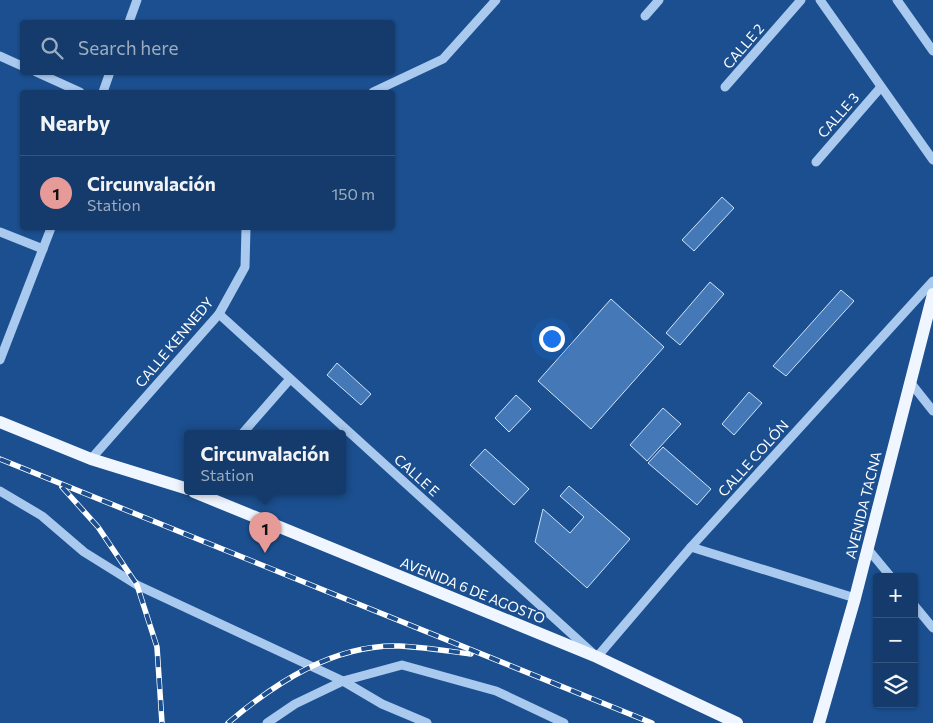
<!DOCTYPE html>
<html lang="en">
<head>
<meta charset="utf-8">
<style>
	body { margin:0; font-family:Commissioner,sans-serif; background:#214673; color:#f1f3f6 }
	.controls { position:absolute; right:15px; bottom:15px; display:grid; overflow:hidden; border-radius:5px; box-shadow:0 1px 4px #0004 }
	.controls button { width:45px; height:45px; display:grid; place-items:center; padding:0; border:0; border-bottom:1px solid #33557e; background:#143b6b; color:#f1f3f6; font:25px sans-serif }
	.you { position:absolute; left:551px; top:338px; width:18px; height:18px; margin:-12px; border:4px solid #fff; border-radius:50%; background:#1a73e8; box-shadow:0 0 0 8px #1a73e833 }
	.badge { display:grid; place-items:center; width:32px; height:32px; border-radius:50%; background:#e69b98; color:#111; font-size:16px; font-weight:700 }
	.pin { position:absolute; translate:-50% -41px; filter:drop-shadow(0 1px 2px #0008) }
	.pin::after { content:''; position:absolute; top:26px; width:18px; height:15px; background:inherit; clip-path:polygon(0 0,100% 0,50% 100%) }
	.popup { position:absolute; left:184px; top:430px; width:162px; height:65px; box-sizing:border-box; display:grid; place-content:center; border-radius:5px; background:#143b6b; filter:drop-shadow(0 1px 4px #0005); font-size:16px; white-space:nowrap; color:#9dadc1 }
	.popup b { font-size:19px; color:#f1f3f6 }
	.popup::after { content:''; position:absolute; left:50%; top:100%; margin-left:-10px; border:10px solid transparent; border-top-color:#143b6b }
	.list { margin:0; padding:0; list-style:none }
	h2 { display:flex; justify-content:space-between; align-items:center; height:65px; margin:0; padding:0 20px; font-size:21px }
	h2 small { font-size:16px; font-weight:400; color:#9dadc1 }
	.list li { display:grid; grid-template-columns:32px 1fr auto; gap:15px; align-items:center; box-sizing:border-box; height:75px; padding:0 20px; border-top:1px solid #33557e }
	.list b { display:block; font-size:19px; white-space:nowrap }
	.list p { margin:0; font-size:16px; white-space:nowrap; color:#9dadc1 }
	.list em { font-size:16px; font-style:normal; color:#9dadc1 }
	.icon { flex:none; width:28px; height:28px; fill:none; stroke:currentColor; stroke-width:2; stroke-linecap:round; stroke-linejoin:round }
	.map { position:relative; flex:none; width:933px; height:723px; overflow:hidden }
	.search { position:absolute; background:#143b6b; box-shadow:0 1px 4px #0004; left:20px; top:20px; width:375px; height:55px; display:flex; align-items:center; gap:12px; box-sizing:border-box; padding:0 18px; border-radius:5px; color:#9dadc1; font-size:19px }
	.panel { position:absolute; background:#143b6b; box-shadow:0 1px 4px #0004; left:20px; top:90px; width:375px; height:140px; border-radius:5px }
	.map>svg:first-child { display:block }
</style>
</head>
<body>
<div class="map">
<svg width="933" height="723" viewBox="0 0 933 723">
	<rect width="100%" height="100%" fill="#1b4f8f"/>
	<g fill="#4478b7" stroke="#cfe3fa">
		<path d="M722,197L734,208L694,251L682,240Z"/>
		<path d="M710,282L724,294L680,345L666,333Z"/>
		<path d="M841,290L854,301L786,376L773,366Z"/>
		<path d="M611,299L664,347L591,429L538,381Z"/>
		<path d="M337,363L371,394L361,405L327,375Z"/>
		<path d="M749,392L762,403L734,435L722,424Z"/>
		<path d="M516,395L531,409L509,432L495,418Z"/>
		<path d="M663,408L681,424L647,461L630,445Z"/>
		<path d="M663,447L711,489L697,505L648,463Z"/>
		<path d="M485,449L529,489L514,505L470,465Z"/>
		<path d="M569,486L630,539L587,588L535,542L543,509L570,533L584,517L560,496Z"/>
	</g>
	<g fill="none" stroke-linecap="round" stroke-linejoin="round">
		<g stroke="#a9c9ee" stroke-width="9">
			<path d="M820,0L933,160"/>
			<path d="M897,0L933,51"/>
			<path d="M645,16L659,0"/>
			<path d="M129,22L137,0"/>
			<path d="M0,56L22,66"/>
			<path d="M36,72L80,92"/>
			<path d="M725,87L801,0"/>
			<path d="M103,92L110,72"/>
			<path d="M373,92L443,59L496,0"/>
			<path d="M816,162L881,87"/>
			<path d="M0,232L43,249"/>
			<path d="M219,314L597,657L691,547L933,281"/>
			<path d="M0,360L51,228"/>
			<path d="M910,382L933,411"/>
			<path d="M242,434L290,379"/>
			<path d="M91,459L219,314L245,267L246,228"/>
			<path d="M0,491L42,516L84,552L137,585L343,681L382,704L427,723"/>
			<path d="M691,547L855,598"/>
			<path d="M867,548L891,577"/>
			<path d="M914,605L933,628"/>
			<path d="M267,723L295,704L343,681L402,665L496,691L564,723"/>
		</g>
		<g stroke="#f0f6ff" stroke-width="12">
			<path d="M0,422L91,459L188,489"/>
			<path d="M194,492L597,657L737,723"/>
			<path d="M819,723L855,598L933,294"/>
		</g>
		<defs>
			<g id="rail">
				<path d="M0,459L652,723"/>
				<path d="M62,487L98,527L137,585L157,647L162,723"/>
				<path d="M228,723C275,683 334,644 399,646C423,647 447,651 471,654"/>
			</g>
		</defs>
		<use href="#rail" stroke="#fff" stroke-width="5.5"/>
		<use href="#rail" stroke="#1b4f8f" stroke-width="4" stroke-dasharray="11" stroke-linecap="butt"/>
	</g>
	<g text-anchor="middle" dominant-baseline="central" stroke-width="4" stroke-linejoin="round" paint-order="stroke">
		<g font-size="14" fill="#fff" stroke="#1b4f8f">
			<text transform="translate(743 46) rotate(-49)">CALLE 2</text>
			<text transform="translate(838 115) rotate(-49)">CALLE 3</text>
			<text transform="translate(174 342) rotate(-50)">CALLE KENNEDY</text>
			<text transform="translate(753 458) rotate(-48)">CALLE COLÓN</text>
			<text transform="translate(417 475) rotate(42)">CALLE E</text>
			<text transform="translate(863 505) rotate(-76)">AVENIDA TACNA</text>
			<text transform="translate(473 590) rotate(22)">AVENIDA 6 DE AGOSTO</text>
		</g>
	</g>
</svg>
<div class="controls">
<button>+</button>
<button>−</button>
<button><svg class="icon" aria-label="layers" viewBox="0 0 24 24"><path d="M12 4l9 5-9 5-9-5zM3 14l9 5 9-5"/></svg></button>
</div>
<div class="you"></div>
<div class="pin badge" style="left:265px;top:553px">1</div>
<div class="popup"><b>Circunvalación</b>Station</div>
<div class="search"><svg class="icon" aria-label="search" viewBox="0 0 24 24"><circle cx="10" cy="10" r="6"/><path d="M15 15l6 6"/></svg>Search here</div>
<section class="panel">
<h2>Nearby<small></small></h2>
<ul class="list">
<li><span class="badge">1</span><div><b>Circunvalación</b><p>Station</p></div><em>150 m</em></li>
</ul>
</section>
</div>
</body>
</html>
